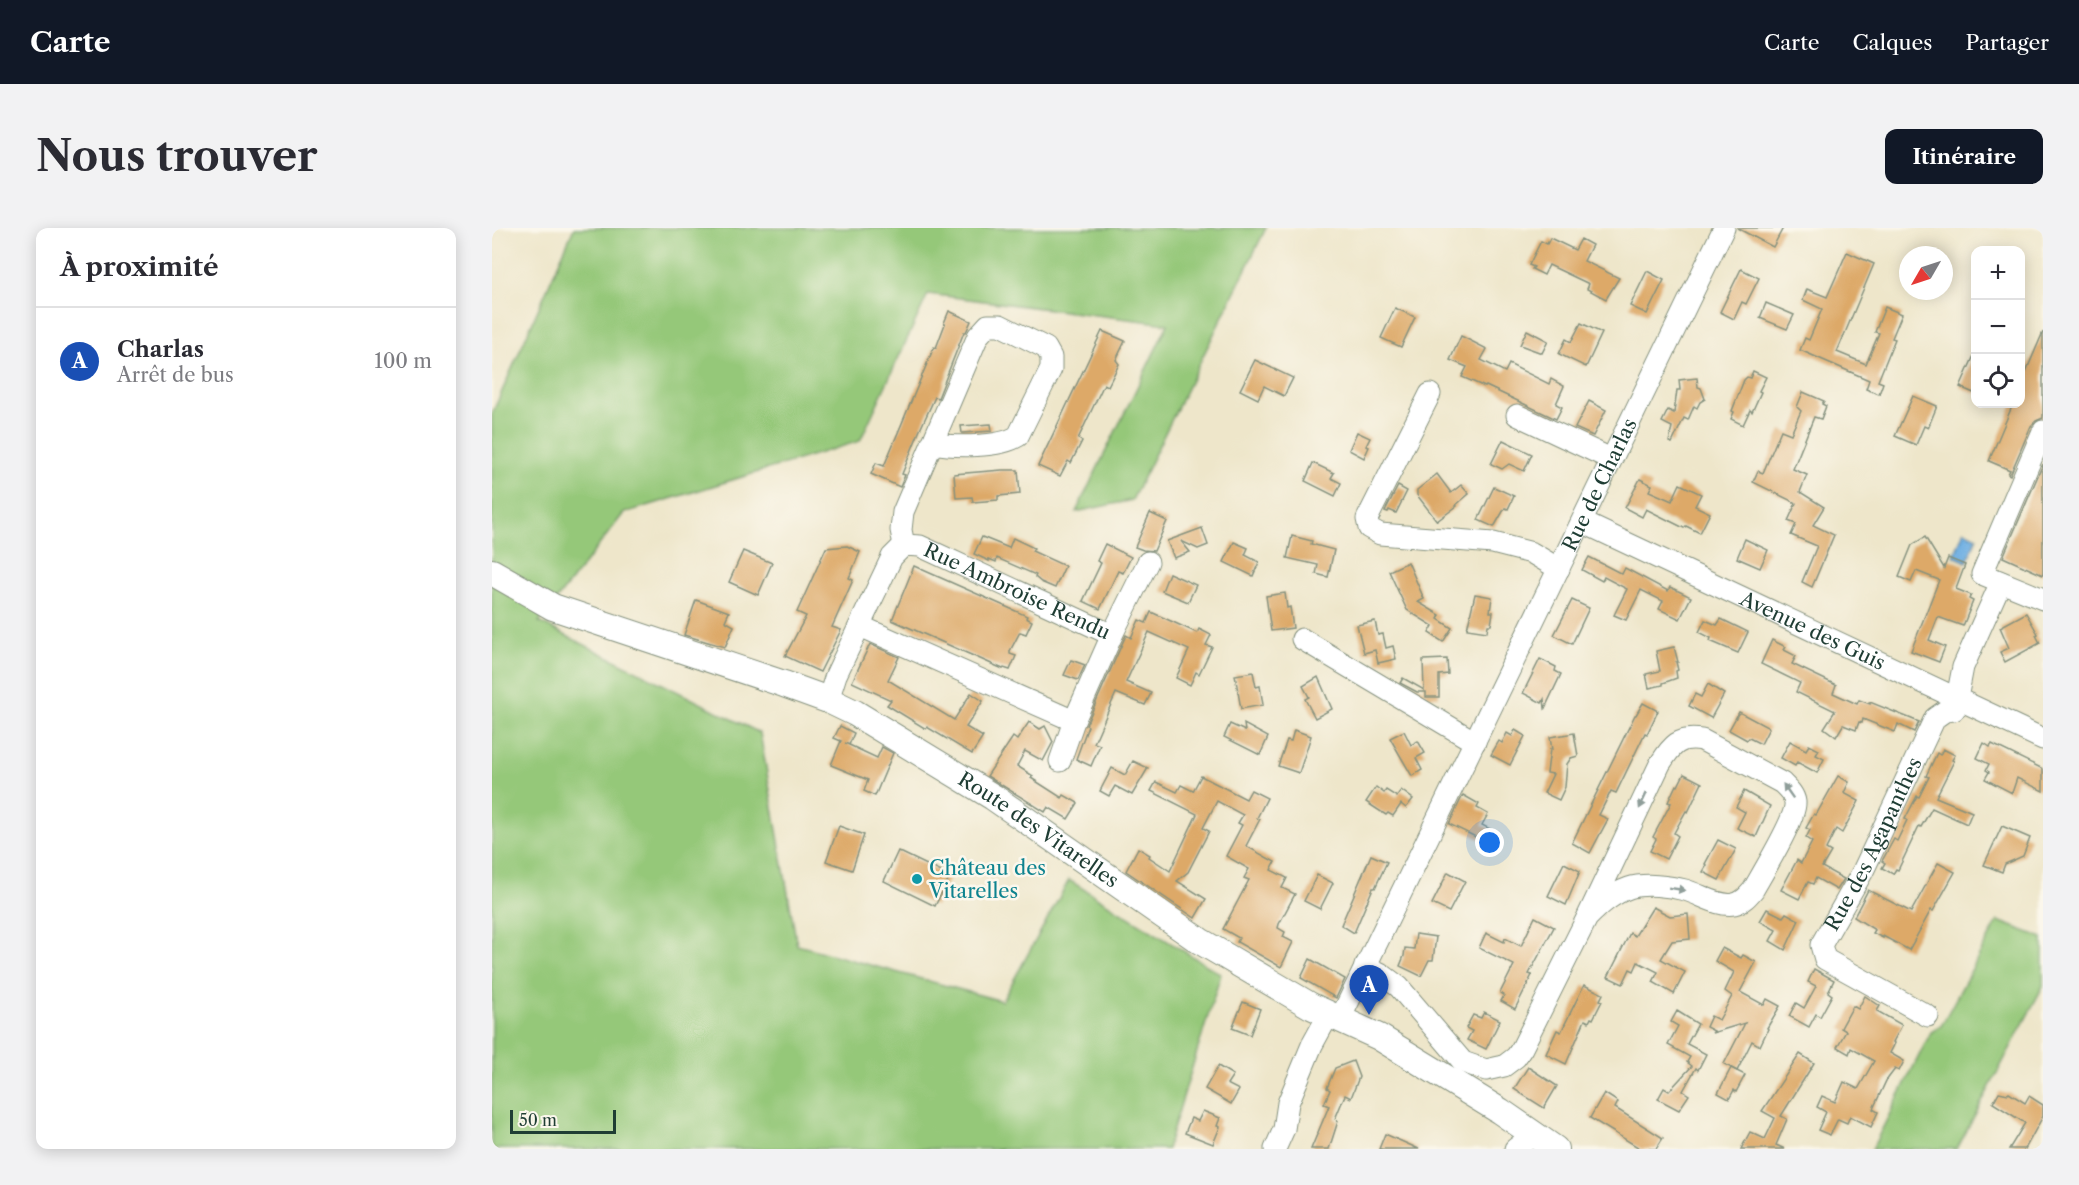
<!DOCTYPE html>
<html lang="fr">
<head>
<meta charset="utf-8">
<style>
	body { margin:0; font-family:"Libre Caslon Text",serif; background:#f2f2f3; color:#2b2b33 }
	.controls { position:absolute; right:18px; top:18px; display:grid; overflow:hidden; border-radius:12px; box-shadow:0 3px 15px #0003 }
	.controls button { width:54px; height:54px; display:grid; place-items:center; padding:0; border:0; border-bottom:2px solid #e1e1e2; background:#fff; color:#2b2b33; font:30px sans-serif }
	.compass { position:absolute; left:1407px; top:18px; width:54px; height:54px; border-radius:50%; background:#fff; box-shadow:0 3px 15px #0003; rotate:231deg }
	.scale { position:absolute; left:18px; bottom:15px; width:106px; box-sizing:border-box; padding-left:6px; border:3px solid #1f3d34; border-top:0; font-size:16px; line-height:21px; white-space:nowrap; color:#1f3d34; -webkit-text-stroke:4px #fbf7ec; paint-order:stroke }
	.you { position:absolute; left:998px; top:615px; width:21px; height:21px; margin:-15px; border:4px solid #fff; border-radius:50%; background:#1a73e8; box-shadow:0 0 0 9px #1a73e833 }
	.badge { display:grid; place-items:center; width:39px; height:39px; border-radius:50%; background:#111827; color:#fff; font-size:20px; font-weight:700 }
	.pin { position:absolute; translate:-50% -50px; filter:drop-shadow(0 2px 3px #0008) }
	.pin::after { content:''; position:absolute; top:32px; width:21px; height:18px; background:inherit; clip-path:polygon(0 0,100% 0,50% 100%) }
	.list { margin:0; padding:0; list-style:none }
	h2 { display:flex; justify-content:space-between; align-items:center; height:78px; margin:0; padding:0 24px; font-size:26px }
	h2 small { font-size:20px; font-weight:400; color:#7c7c81 }
	.list li { display:grid; grid-template-columns:39px 1fr auto; gap:18px; align-items:center; box-sizing:border-box; height:108px; padding:0 24px; border-top:2px solid #e1e1e2 }
	.list b { display:block; font-size:22px; white-space:nowrap }
	.list p { margin:0; font-size:20px; white-space:nowrap; color:#7c7c81 }
	.list em { font-size:20px; font-style:normal; color:#7c7c81 }
	.icon { flex:none; width:33px; height:33px; fill:none; stroke:currentColor; stroke-width:2; stroke-linecap:round; stroke-linejoin:round }
	.map { position:relative; flex:none; width:1551px; height:921px; overflow:hidden; border-radius:12px }
	header { display:flex; align-items:center; gap:36px; box-sizing:border-box; height:84px; padding:0 30px; background:#111827; color:#fff }
	header strong { font-size:28px }
	nav { display:flex; gap:33px; margin-inline-start:auto; font-size:21px }
	.intro { display:flex; align-items:center; justify-content:space-between; box-sizing:border-box; height:144px; padding:0 36px }
	h1 { margin:0; font-size:42px }
	.button { padding:15px 27px; border-radius:12px; background:#111827; color:#fff; font-size:21px; font-weight:700 }
	main { display:flex; gap:36px; padding:0 36px }
	aside { flex:1; background:#fff; border-radius:12px; box-shadow:0 3px 15px #0003 }
	.map>svg:first-child { display:block }
</style>
</head>
<body>
<header>
<strong>Carte</strong>
<nav><a>Carte</a><a>Calques</a><a>Partager</a></nav>
</header>
<div class="intro"><h1>Nous trouver</h1><a class="button">Itinéraire</a></div>
<main>
<aside>
<h2>À proximité<small></small></h2>
<ul class="list">
<li><span class="badge" style="background:#1a4fb4">A</span><div><b>Charlas</b><p>Arrêt de bus</p></div><em>100 m</em></li>
</ul>
</aside>
<div class="map">
<svg width="1551" height="921" viewBox="0 0 1551 921">
	<rect width="100%" height="100%" fill="#fbf7ec"/>
	<filter id="ink" filterUnits="userSpaceOnUse"><feTurbulence type="fractalNoise" baseFrequency=".0167" numOctaves="2"/><feDisplacementMap in="SourceGraphic" scale="12" xChannelSelector="R" yChannelSelector="G"/><feConvolveMatrix kernelMatrix="1 2 1 2 8 2 1 2 1" color-interpolation-filters="sRGB"/></filter>
	<filter id="wash" filterUnits="userSpaceOnUse"><feTurbulence type="fractalNoise" baseFrequency=".008" numOctaves="4" result="noise"/><feDisplacementMap in="SourceGraphic" scale="24" xChannelSelector="R" yChannelSelector="G"/><feGaussianBlur stdDeviation="1.35" result="paint"/><feColorMatrix in="noise" values="0 0 0 0 0 0 0 0 0 0 0 0 0 0 0 0 0 1.4 0 .05"/><feComposite in="paint" operator="in"/></filter>
	<g filter="url(#wash)">
		<rect width="100%" height="100%" fill="#eee6ca"/>
		<g fill="#95c879" stroke="#5a8256" stroke-width="1.5">
			<path d="M82,0H774L640,272L584,284L676,96L436,66L368,213L132,285L47,394L268,505L305,717L510,773L577,652L729,746L675,921H0V186Z"/>
			<path d="M1506,693L1551,710V758L1465,921H1380L1439,804L1449,798Z"/>
		</g>
		<path fill="#6eafe2" stroke="#46768b" stroke-width="1.5" d="M1472,303L1485,309L1475,334L1462,328Z"/>
		<g id="blocks">
			<g fill="#dda968">
				<path d="M1245,0H1291L1281,19Z"/>
				<path d="M1058,10L1083,22L1089,11L1100,17L1092,33L1127,50L1114,71L1095,61L1097,56L1057,37L1052,47L1040,41L1042,39L1037,37L1049,13L1055,16Z"/>
				<path d="M1355,24L1382,36L1345,124L1374,136L1387,105L1383,104L1393,79L1410,86L1400,110L1403,111L1386,153L1391,155L1387,166L1374,161L1377,152L1308,122L1313,110L1317,112L1330,81L1311,72L1315,61L1335,69Z"/>
				<path d="M1249,41L1267,50L1254,76L1250,74L1242,91L1228,84Z"/>
				<path d="M1155,43L1172,52L1155,86L1138,78Z"/>
				<path d="M1274,75L1302,87L1295,101L1268,90Z"/>
				<path d="M903,80L923,89L909,119L889,110Z"/>
				<path d="M457,83L479,93L474,104H472L446,170L443,169L427,204L410,246L413,247L408,259L379,246L384,235L392,238L442,119L444,120L453,96L452,95Z"/>
				<path d="M1089,95L1110,105L1094,139L1067,126L1074,111L1079,114Z"/>
				<path d="M1035,102L1056,113L1050,125L1028,117Z"/>
				<path d="M610,103L633,113L624,132L627,136L616,158L612,156L586,211L590,213L579,235L576,233L568,248L546,238Z"/>
				<path d="M1551,104V190L1544,193L1539,198L1518,247L1516,246L1518,242L1497,233L1521,176H1528V158Z"/>
				<path d="M969,108L995,121L989,132L1013,144L1017,136L1057,156L1059,151L1072,158L1064,176L1070,179L1064,191L994,158L993,159L970,149L975,139L958,132Z"/>
				<path d="M1484,123V166L1468,159Z"/>
				<path d="M763,132L801,150L792,168L772,158L766,171L748,162Z"/>
				<path d="M1261,143L1274,149L1267,163L1269,164L1260,184L1258,182L1251,197L1239,191L1242,184L1240,183L1252,152L1255,149L1258,150Z"/>
				<path d="M1205,150L1206,159L1209,160L1213,171L1208,174L1205,180L1202,178L1196,192L1192,190L1180,215L1177,214L1180,199L1170,194L1176,182L1182,185L1185,162H1188L1187,152Z"/>
				<path d="M1311,164L1332,173L1330,176L1334,178L1329,191L1322,189L1301,241L1315,247L1308,264L1332,279L1321,297L1342,307L1320,359L1310,354L1325,318L1299,307L1304,296L1296,293L1304,275L1261,254L1266,243L1271,245L1289,202L1299,206L1309,183L1305,179Z"/>
				<path d="M1421,168L1445,178L1436,200L1432,198L1424,217L1403,208Z"/>
				<path d="M1097,173L1114,182L1101,208L1083,200Z"/>
				<path d="M499,196L500,203L470,205L469,198Z"/>
				<path d="M865,204L878,210L874,218L877,219L872,230L857,222Z"/>
				<path d="M1011,212L1040,226L1032,243L1017,236L1010,241L999,236Z"/>
				<path d="M821,235L842,245L839,250L849,255L843,268L813,253Z"/>
				<path d="M1551,236V347L1511,329Z"/>
				<path d="M510,242H526L528,266L506,268V272L481,274L480,269L464,270L462,246Z"/>
				<path d="M945,246L959,265L969,257L977,266L964,277L965,278L945,293L925,267V262Z"/>
				<path d="M1148,251L1160,257L1157,263L1180,273L1188,256L1209,266L1203,278L1218,285L1208,305L1194,298L1192,300L1154,281L1150,289L1133,280Z"/>
				<path d="M906,258L915,263L904,285L897,282L896,284L893,283Z"/>
				<path d="M1002,259L1022,268L1016,281L1013,280L1002,299L986,292Z"/>
				<path d="M658,285L675,293L662,323L651,322L643,319Z"/>
				<path d="M710,300L716,317L706,321L689,313L698,324L682,330L675,313Z"/>
				<path d="M800,308L820,313L819,316L842,322L836,349L824,346L826,337L795,330Z"/>
				<path d="M490,309L517,320L521,310L542,320L540,323L573,338L563,360L549,354L543,349L544,347L505,330L504,334L497,331V333L482,326Z"/>
				<path d="M1433,309L1452,340L1456,330L1473,337L1464,361L1479,367L1477,371L1481,373L1471,398L1446,389L1437,412L1453,419L1447,434L1419,423L1447,352L1424,343L1419,354L1407,349L1420,317Z"/>
				<path d="M1253,311L1276,322L1268,340L1245,330Z"/>
				<path d="M742,314L756,320L753,327L767,334L761,348L732,334Z"/>
				<path d="M613,316L639,329L631,345L626,343L608,381L591,373L609,335L605,333Z"/>
				<path d="M355,318L368,324L357,350L361,352L340,399L349,402L328,444L293,428L314,388L305,384L334,320Z"/>
				<path d="M251,323L280,335L266,367L237,354Z"/>
				<path d="M1097,329L1130,346L1133,340L1176,363L1178,359L1199,369L1188,391L1167,381L1171,373L1149,362L1134,392L1122,387L1135,361L1112,349L1110,353L1090,342Z"/>
				<path d="M916,334L932,371L926,374L948,387L946,391L960,400L951,414L937,405L941,398L915,382L906,363L897,343Z"/>
				<path d="M422,338L535,388L534,390L540,393L534,406L528,404L518,423V426L524,428L518,442L512,440L511,441L400,392Z"/>
				<path d="M677,345L704,357L696,374L670,363Z"/>
				<path d="M793,365L795,380L798,379L801,400L779,403L774,368Z"/>
				<path d="M983,366L1000,369L998,384H1001L999,397H996L995,404L975,401Z"/>
				<path d="M204,372L237,384L233,393L242,398L233,419L192,407Z"/>
				<path d="M1080,372L1097,380L1080,416L1062,407Z"/>
				<path d="M659,384L705,405L707,401L719,407L714,417L720,419L707,446L704,444L698,457L684,450L697,422L657,404L634,454L659,465L653,477L624,465L602,515L608,517L599,538L584,531L596,498L594,497L634,407L639,410L647,392L654,395Z"/>
				<path d="M1534,385L1546,406L1544,407L1548,415L1513,434L1508,424L1517,420L1508,399Z"/>
				<path d="M1229,391L1256,404L1246,425L1218,413L1219,410L1207,404L1213,392L1225,397Z"/>
				<path d="M883,393L886,407L891,406L894,420L901,418L904,431L886,435L883,422L872,425L865,397Z"/>
				<path d="M1280,412L1294,419L1292,422L1304,428L1300,436L1344,457L1341,465L1365,476L1367,472L1378,476V474L1427,494L1422,504L1406,496L1403,504L1371,491L1370,495L1367,494L1364,502L1351,497L1344,509L1332,500L1343,483L1304,464L1308,455L1269,436Z"/>
				<path d="M378,416L407,429L396,452L462,492L479,465L491,473L474,499L491,509L480,526L435,499L434,501L395,477L399,472L360,454Z"/>
				<path d="M1182,419L1186,434H1184L1186,442L1184,443L1185,450L1171,455V457L1157,460L1154,446L1168,443L1164,423Z"/>
				<path d="M955,431L956,446L947,447V469H934V464H925L908,455L911,450L932,462L931,432Z"/>
				<path d="M1048,431L1064,439L1063,443L1069,446L1053,480L1052,471L1050,475L1031,465Z"/>
				<path d="M579,432L593,437L586,452L572,447Z"/>
				<path d="M761,444L764,459L768,458L771,477L749,481L743,447Z"/>
				<path d="M826,449L840,481L823,490L813,471L817,469L811,458Z"/>
				<path d="M1216,456L1232,466L1219,490L1197,478L1203,466L1209,469Z"/>
				<path d="M1151,475L1166,483L1155,506L1153,505L1124,565L1119,563L1107,587L1116,591L1098,625L1080,615L1143,487H1144Z"/>
				<path d="M1247,484L1277,500L1269,516L1257,510L1255,512L1237,502Z"/>
				<path d="M537,494L548,501L553,498L561,514L551,533L533,523L525,538L541,548L539,550L570,570L572,567L586,575L576,591L556,579L553,584L495,548L521,509L525,512Z"/>
				<path d="M738,496L753,503L752,496L776,509L768,527L732,509Z"/>
				<path d="M348,498L362,505L357,517L353,515L385,530L390,519L401,525L383,568L372,563L376,552L339,537L349,513L342,510Z"/>
				<path d="M802,502L819,508L807,545L786,538L795,512L799,513Z"/>
				<path d="M1023,502L1033,508L1018,537L999,527L1007,513L1010,515L1015,505L1020,508Z"/>
				<path d="M912,503L919,517L926,513L933,525L924,530L930,542L920,548L898,510Z"/>
				<path d="M1082,505L1086,528L1079,530L1075,536L1073,559L1067,572L1052,565L1061,546L1055,545L1058,521L1060,522L1058,509Z"/>
				<path d="M1298,513L1314,522L1317,517L1327,522L1324,527L1332,531L1325,545L1305,534L1303,538L1289,530Z"/>
				<path d="M1492,515L1498,519L1500,516L1551,541V563L1525,550L1520,565L1493,551L1497,544L1494,542L1497,536L1485,530Z"/>
				<path d="M1451,521L1463,527L1460,532L1462,533L1444,569L1480,584L1475,596L1440,580L1429,599L1427,598L1406,642L1404,641L1401,646L1390,640L1393,635L1390,633L1402,611L1405,613L1415,592L1413,591L1425,568L1427,569L1437,549L1434,548L1445,525L1448,527Z"/>
				<path d="M641,533L656,540L640,567L623,558L617,568L608,563L620,540L633,547Z"/>
				<path d="M1192,546L1210,555L1196,584L1194,583L1182,605L1186,608L1174,631L1158,623L1164,611L1161,609L1179,575L1176,574L1184,557L1186,558Z"/>
				<path d="M709,548L754,571L759,562L775,570L765,590L768,591L754,618L783,634L779,642L795,650L790,660L803,666L787,696L786,700L793,704L791,709L801,714L789,739L745,714L747,710L731,701L757,652L752,650L757,641L734,628L750,597L746,595L751,587L725,573L711,600L717,603L696,644L685,653L714,671L703,690L634,643L646,620L658,627L657,629L678,643L705,586L659,563L664,554L685,564L689,557L701,563Z"/>
				<path d="M1346,548L1357,554L1352,565L1367,573L1350,605L1344,601L1334,621L1339,624L1330,639L1352,651L1345,662L1324,650L1321,656L1316,654L1307,671L1289,662L1305,632L1309,635L1320,614L1314,610L1318,602L1314,600L1322,586L1324,587Z"/>
				<path d="M884,559L892,565L894,562L905,569L909,562L921,571L914,580L909,576L901,588L896,585L894,587L874,574Z"/>
				<path d="M1252,563L1278,578L1264,609L1245,600L1253,584L1244,579Z"/>
				<path d="M971,567L987,576L985,580L996,586L990,597L998,601L992,613L957,596Z"/>
				<path d="M347,598L372,607L360,642L334,633Z"/>
				<path d="M1510,598L1538,610L1531,628L1513,636L1510,644L1492,637Z"/>
				<path d="M1226,612L1244,621L1227,652L1211,644L1215,637L1213,636Z"/>
				<path d="M406,623L458,648L443,678L392,653Z"/>
				<path d="M879,627L895,634L883,660H881L862,705L849,697Z"/>
				<path d="M1072,635L1088,643L1074,677L1056,668Z"/>
				<path d="M1446,635L1463,644L1441,683L1439,682L1417,722L1391,708V710L1381,705L1383,702L1362,689L1376,662L1419,684Z"/>
				<path d="M956,644L973,653L957,684L940,676Z"/>
				<path d="M825,647L841,655L828,681L812,673Z"/>
				<path d="M1161,679L1178,688L1196,686L1198,711L1180,713L1169,731L1193,744L1182,766L1161,754L1166,744L1146,734L1142,743L1138,741L1131,756L1116,749L1138,705L1143,708Z"/>
				<path d="M1275,681L1291,689L1294,685L1307,692L1293,722L1278,713L1284,702L1268,693Z"/>
				<path d="M1043,689L1062,699L1037,746L1040,747L1023,781L1009,773L1012,768L1008,765L1022,737L987,720L994,705L1012,714L1013,710L1029,718Z"/>
				<path d="M924,706L944,709L941,732H937L929,748L908,738L912,728L913,720L922,721Z"/>
				<path d="M1230,720L1249,730L1251,727L1264,734L1248,764L1272,777L1275,771L1288,778L1275,800L1276,801L1268,818L1260,813L1245,843L1232,836L1253,795L1220,805L1222,803L1214,799L1219,788L1227,792L1240,768L1233,763L1242,744L1223,733Z"/>
				<path d="M818,731L853,751L844,770L809,750Z"/>
				<path d="M1322,741L1342,752L1336,764L1340,767L1328,789L1324,786L1317,799L1297,788L1304,775L1312,780L1324,758L1316,754Z"/>
				<path d="M1092,757L1111,766L1108,772L1110,773L1101,791L1099,790L1097,794L1093,792L1074,836L1054,826L1065,802L1069,804Z"/>
				<path d="M1373,768L1388,778L1385,783L1410,797L1401,814L1403,815L1398,825L1412,833L1407,843L1403,841L1394,853L1381,881L1386,884L1379,899L1358,888L1355,895L1346,891L1338,907L1326,902L1334,884L1325,879L1330,868L1343,874L1352,854L1366,861L1382,833L1359,820L1357,826L1345,819L1354,803L1349,800L1361,778L1366,781Z"/>
				<path d="M751,774L768,781L758,807L740,800Z"/>
				<path d="M1185,783L1206,796L1195,816L1214,826L1206,842L1204,840L1191,863L1197,867L1187,882L1166,871L1172,860L1177,863L1200,838L1195,834L1198,829L1176,817L1186,798L1179,794Z"/>
				<path d="M992,784L1008,792L994,821L975,812L980,803L974,800L981,787L989,790Z"/>
				<path d="M1308,826L1322,835L1289,888L1295,891L1284,917L1293,921H1249L1258,904L1273,911L1283,890L1270,883Z"/>
				<path d="M861,833L867,849L859,870L853,867L843,891L846,893L837,921H819L837,878L832,876L838,862L835,860L843,840Z"/>
				<path d="M726,838L741,847L735,856L747,862L739,876L713,861Z"/>
				<path d="M1036,839L1065,858L1052,880L1022,861Z"/>
				<path d="M1239,840L1253,847L1244,864L1242,862L1237,871L1226,865Z"/>
				<path d="M1507,864L1516,866L1517,865L1533,875L1537,868L1551,877V888L1533,921H1517L1533,895L1501,875Z"/>
				<path d="M1112,865L1126,874L1123,880L1171,910L1164,921H1149L1098,890Z"/>
				<path d="M711,883L728,890L725,898L728,899L721,916L693,905L699,890L706,893Z"/>
				<path d="M893,906L927,921H887Z"/>
			</g>
		</g>
	</g>
	<g filter="url(#ink)">
		<use href="#blocks" fill-opacity="0" stroke="#86927f" stroke-width="1.5"/>
		<g fill="none" stroke-linecap="round" stroke-linejoin="round">
			<defs>
				<g id="minor">
					<path d="M938,166L875,291L877,300L888,306L1001,315L1040,325L1067,341"/>
					<path d="M1025,187L1119,231"/>
					<path d="M1551,203L1490,346L1551,371"/>
					<path id="s1" d="M1090,294L1551,511"/>
					<path d="M412,317L409,302L411,284L486,108L496,97H508L554,120L559,129V141L526,208C507,220 462,219 440,215"/>
					<path d="M620,407L656,334"/>
					<path d="M810,411L983,514"/>
					<path d="M1465,470L1471,439L1509,354"/>
					<path id="s2" d="M336,472L344,447L400,329L412,317L428,318L620,407L582,493L368,398"/>
					<path d="M568,533L582,493"/>
					<path d="M873,738L888,745L907,759L971,834L994,842L1012,838L1024,829L1030,820L1095,690L1168,536C1180,517 1187,508 1210,512L1290,555C1295,560 1302,566 1303,574C1305,589 1270,646 1261,662C1256,668 1251,674 1242,676C1226,679 1208,666 1193,662C1178,658 1152,655 1137,660C1120,666 1108,677 1095,690"/>
					<path id="s3" d="M1436,788L1333,731L1329,717L1371,643L1443,490L1453,483L1462,482L1469,472"/>
					<path id="s4" d="M848,791L1232,0"/>
					<path d="M783,921L792,901L796,875L820,817L837,786"/>
					<path d="M1023,921L1041,907"/>
				</g>
				<g id="major">
					<path id="s5" d="M0,344L61,379L292,456L336,472L363,485L501,569L708,713L819,778L887,809L1008,883L1063,921"/>
				</g>
			</defs>
			<use href="#minor" stroke="#86927f" stroke-width="23"/>
			<use href="#major" stroke="#86927f" stroke-width="28"/>
			<use href="#minor" stroke="#fff" stroke-width="21"/>
			<use href="#major" stroke="#fff" stroke-width="26"/>
		</g>
		<defs><path id="oneway-solid" d="M-6-.8H1V-3.2L6.5 0L1 3.2V.8H-6Z" transform="scale(1.5)"/></defs>
		<g fill="#8f9e9a">
			<use href="#oneway-solid" transform="translate(1296 563) rotate(-125)"/>
			<use href="#oneway-solid" transform="translate(1151 573) rotate(115)"/>
			<use href="#oneway-solid" transform="translate(1185 661) rotate(9)"/>
		</g>
	</g>
	<circle fill="#0f9aa8" stroke="#fbf7ec" stroke-width="2" cx="425" cy="651" r="6"/>
	<g text-anchor="middle" dominant-baseline="central" stroke-width="5" stroke-linejoin="round" paint-order="stroke">
		<g font-size="20" fill="#1f3d34" stroke="#fbf7ec">
			<text stroke="none"><textPath href="#s4" startOffset="594">Rue de Charlas</textPath></text>
			<text stroke="none"><textPath href="#s2" startOffset="297">Rue Ambroise Rendu</textPath></text>
			<text stroke="none"><textPath href="#s1" startOffset="255">Avenue des Guis</textPath></text>
			<text stroke="none"><textPath href="#s5" startOffset="608">Route des Vitarelles</textPath></text>
			<text stroke="none"><textPath href="#s3" startOffset="246">Rue des Agapanthes</textPath></text>
		</g>
		<g font-size="20" fill="#0d838f" stroke="#fbf7ec" text-anchor="start">
			<text x="437" y="640">Château des<tspan x="437" dy="23">Vitarelles</tspan></text>
		</g>
	</g>
</svg>
<div class="controls">
<button>+</button>
<button>−</button>
<button><svg class="icon" aria-label="locate" viewBox="0 0 24 24"><circle cx="12" cy="12" r="6"/><path d="M12 2v4M12 18v4M2 12h4M18 12h4"/></svg></button>
</div>
<svg class="compass" viewBox="-18 -18 36 36"><path d="M0-13l5 13h-10z" fill="#e53935"/><path d="M0 13l5-13h-10z" fill="#7c7c81"/></svg>
<div class="scale">50 m</div>
<div class="you"></div>
<div class="pin badge" style="left:877px;top:787px;background:#1a4fb4">A</div>
</div>
</main>
</body>
</html>
